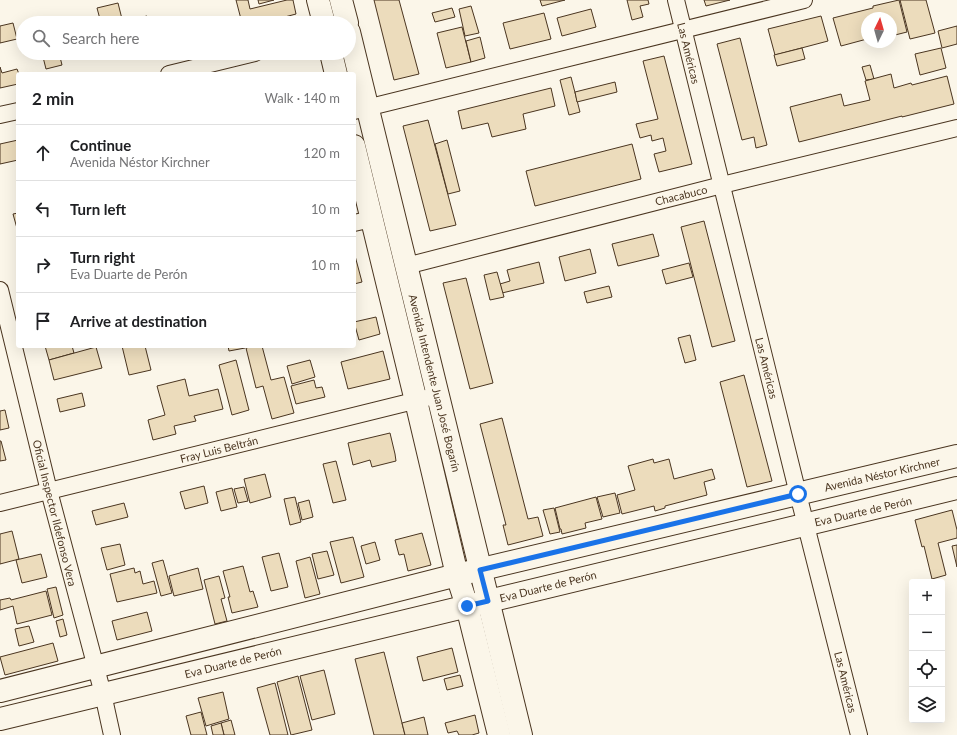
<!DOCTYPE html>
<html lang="en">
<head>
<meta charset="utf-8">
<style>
	body { margin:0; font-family:Lato,sans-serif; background:#f2f2f2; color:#202124 }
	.controls { position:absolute; right:12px; bottom:12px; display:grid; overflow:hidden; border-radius:4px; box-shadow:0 4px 16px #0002 }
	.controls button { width:36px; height:36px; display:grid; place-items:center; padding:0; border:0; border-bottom:1px solid #e0e0e0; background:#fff; color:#202124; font:20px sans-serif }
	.compass { position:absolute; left:861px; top:12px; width:36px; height:36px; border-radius:50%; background:#fff; box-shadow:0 4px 16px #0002; rotate:5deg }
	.stop { position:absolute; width:12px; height:12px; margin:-9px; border:3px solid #1a73e8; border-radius:50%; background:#fff }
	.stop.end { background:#1a73e8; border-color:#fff; box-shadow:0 1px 4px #0008 }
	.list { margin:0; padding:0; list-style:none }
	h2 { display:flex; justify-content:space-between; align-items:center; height:52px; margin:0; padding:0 16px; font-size:17px }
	h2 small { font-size:13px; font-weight:400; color:#757577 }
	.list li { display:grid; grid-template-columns:26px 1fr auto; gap:12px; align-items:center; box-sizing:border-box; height:56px; padding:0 16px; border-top:1px solid #e0e0e0 }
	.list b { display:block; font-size:15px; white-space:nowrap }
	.list p { margin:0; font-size:13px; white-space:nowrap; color:#757577 }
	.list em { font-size:13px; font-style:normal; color:#757577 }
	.icon { flex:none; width:22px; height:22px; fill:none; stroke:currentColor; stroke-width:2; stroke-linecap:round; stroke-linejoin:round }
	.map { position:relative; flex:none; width:957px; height:735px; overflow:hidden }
	.search { position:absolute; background:#fff; box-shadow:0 4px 16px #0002; left:16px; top:16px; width:340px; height:44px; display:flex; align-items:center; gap:10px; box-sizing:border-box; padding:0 14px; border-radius:22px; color:#757577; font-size:15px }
	.panel { position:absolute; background:#fff; box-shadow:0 4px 16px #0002; left:16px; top:72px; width:340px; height:276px; border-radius:4px }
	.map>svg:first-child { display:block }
</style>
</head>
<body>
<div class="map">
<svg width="957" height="735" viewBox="0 0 957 735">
	<rect width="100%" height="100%" fill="#fbf6e9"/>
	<g fill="#ecdcbc" stroke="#4a3520">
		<path d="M236,0H248L250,9L287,0H293L296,14L262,23H242Z"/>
		<path d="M258,0H274L259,4Z"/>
		<path d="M374,0H399L419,74L394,80Z"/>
		<path d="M540,0H565L542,6Z"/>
		<path d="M627,0H648L649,4L640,6L643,17L632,20Z"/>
		<path d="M704,0H730L706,6Z"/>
		<path d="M899,0L907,32L891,36V18H867V39L841,46L833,18L873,8V6Z"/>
		<path d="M900,0H926L935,33L910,39Z"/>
		<path d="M118,3L123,23H101L97,8Z"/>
		<path d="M471,6L479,33L465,36L459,9Z"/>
		<path d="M452,8L455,17L435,22L432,13Z"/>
		<path d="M591,9L596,27L562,36L557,18Z"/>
		<path d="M544,13L551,39L510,49L503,23Z"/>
		<path d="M147,16L149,23H134L133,19Z"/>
		<path d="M821,16L828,41L775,55L768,29Z"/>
		<path d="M13,23L17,39L0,43V26Z"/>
		<path d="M957,26V44L942,48L938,31Z"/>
		<path d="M462,27L471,62L446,68L437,33Z"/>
		<path d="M480,37L485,58L471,62L466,41Z"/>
		<path d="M740,38L767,145L756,148L754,137L742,140L717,44Z"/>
		<path d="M802,48L805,59L777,66L774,55Z"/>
		<path d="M941,48L946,68L920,75L915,54Z"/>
		<path d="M42,53H59L62,65L46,69Z"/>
		<path d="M664,56L692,164L659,172L654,154L666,151L663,138L652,141L651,135L640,138L636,124L658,119L643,61Z"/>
		<path d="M870,65L874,79L866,80L862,67Z"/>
		<path d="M0,67L2,73L17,69L19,74L18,84L0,88Z"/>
		<path d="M891,74L894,88L911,83L912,85L947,76L954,104L902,117V116L799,142L790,107L841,94L844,106L870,100L865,81Z"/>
		<path d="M571,77L580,112L569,115L560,80Z"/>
		<path d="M615,82L617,92L577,102L575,92Z"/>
		<path d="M551,88L555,106L523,114L526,129L492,137L488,123L462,129L458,111Z"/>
		<path d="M428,120L456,225L430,231L403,126Z"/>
		<path d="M18,140V160L0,164V144Z"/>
		<path d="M447,140L460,191L448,194L435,144Z"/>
		<path d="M632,144L641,179L535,206L526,171Z"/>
		<path d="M18,213V232L13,214Z"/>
		<path d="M704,221L735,341L712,347L681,227Z"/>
		<path d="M653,234L659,256L618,266L612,244Z"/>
		<path d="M590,249L596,273L565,281L559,257Z"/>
		<path d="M354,252L362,282L354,284Z"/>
		<path d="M539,262L544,283L502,293L500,284L510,281L507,270Z"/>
		<path d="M689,263L693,277L666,284L662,270Z"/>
		<path d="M497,272L504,297L490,300L484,275Z"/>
		<path d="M466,278L493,383L470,389L443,283Z"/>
		<path d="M609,286L612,297L587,303L584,292Z"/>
		<path d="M376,317L380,334L359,340L354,322Z"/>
		<path d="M690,335L696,360L685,363L678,338Z"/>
		<path d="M45,346H72L74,353L49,360Z"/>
		<path d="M122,346H145L151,370L129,375Z"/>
		<path d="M228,346H244L245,348L229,351Z"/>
		<path d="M255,346H262L271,380L284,377L294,413L272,419L263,386L256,388L246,348Z"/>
		<path d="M96,347L102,368L54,380L49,360Z"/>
		<path d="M383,351L390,379L348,389L341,362Z"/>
		<path d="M236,360L249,410L232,415L219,365Z"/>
		<path d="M310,360L315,377L292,384L287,366Z"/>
		<path d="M744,375L772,481L747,487L720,382Z"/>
		<path d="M185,379L189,396L218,389L223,409L194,416L196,421L174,426L176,434L153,440L148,420L165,415L157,386Z"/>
		<path d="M314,380L316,388L322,387L325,397L296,404L291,386Z"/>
		<path d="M82,393L85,406L60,412L57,399Z"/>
		<path d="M5,410L9,428L0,430V411Z"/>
		<path d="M502,418L528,519L538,517L543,536L508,545L503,525H506L480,424Z"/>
		<path d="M390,433L395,454L396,461L372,467L370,460L353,465L348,443Z"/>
		<path d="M0,441H1L6,460L0,461Z"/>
		<path d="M653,459L654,463L669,459L674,479L712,469L715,479L704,482L707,495L665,506V508L655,511L654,506L622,514L617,495L635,490L628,466Z"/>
		<path d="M336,461L346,500L333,503L323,464Z"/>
		<path d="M265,474L271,497L250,503L244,479Z"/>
		<path d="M204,486L208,503L185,509L180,492Z"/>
		<path d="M244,487L248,501L238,503L234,489Z"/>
		<path d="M232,488L237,507L221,511L216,492Z"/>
		<path d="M615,493L620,513L603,517L597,497Z"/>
		<path d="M295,497L301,522L290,525L284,499Z"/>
		<path d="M596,497L602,519L585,523L586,528L562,534L561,529H560L555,508Z"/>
		<path d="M309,500L313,517L302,520L298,503Z"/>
		<path d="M124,503L128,517L96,525L92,511Z"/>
		<path d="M554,508L560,532L550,534L543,510Z"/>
		<path d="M952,510L957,530V538L938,543L946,575L932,579L924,546L922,547L915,520Z"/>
		<path d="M12,531L19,559L0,564V534Z"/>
		<path d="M422,533L431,565L408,571L404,554L399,555L395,540Z"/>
		<path d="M353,537L364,577L341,583L330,542Z"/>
		<path d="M375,542L380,560L366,564L361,546Z"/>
		<path d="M120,544L125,565L107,570L101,548Z"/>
		<path d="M957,545V567L952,546Z"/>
		<path d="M327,551L334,575L318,579L312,554Z"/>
		<path d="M279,553L288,587L271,591L262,557Z"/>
		<path d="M41,554L47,577L22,583L16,560Z"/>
		<path d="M310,557L320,594L305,598L296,561Z"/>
		<path d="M163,560L172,593L161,596L152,563Z"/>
		<path d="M243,566L250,592L253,591L258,607L232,613L228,597H230L223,571Z"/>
		<path d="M134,568L135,573L140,571L143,584L154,581L157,593L117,602L110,574Z"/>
		<path d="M198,568L203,589L174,596L169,576Z"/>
		<path d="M219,576L225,598L221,599L227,621L215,624L204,580Z"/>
		<path d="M56,587L63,615L54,618L47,589Z"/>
		<path d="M46,591L52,615L17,624L13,606L0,610V600L10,598L11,600Z"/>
		<path d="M147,612L152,631L117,640L112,621Z"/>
		<path d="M63,619L67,635L60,637L56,621Z"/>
		<path d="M29,626L34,642L19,646L15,629Z"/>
		<path d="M53,643L58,661L5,675L0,657Z"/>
		<path d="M452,648L458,672L423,681L417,657Z"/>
		<path d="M384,652L402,723L405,735H374L355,659Z"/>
		<path d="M324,670L335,714L312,720L300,676Z"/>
		<path d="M460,675L463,686L447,690L444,679Z"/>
		<path d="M298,676L312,730L291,735L277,682Z"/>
		<path d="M275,683L288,735H270L257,688Z"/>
		<path d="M223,692L229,719L206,726L198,698Z"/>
		<path d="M201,712L207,735H191L186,716Z"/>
		<path d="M475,715L479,733L472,735H459L457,731L448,733L445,723Z"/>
		<path d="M424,717L428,735H405L402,723Z"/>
		<path d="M231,720L235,735H224L221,723Z"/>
		<path d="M221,723L224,735H213L211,726Z"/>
	</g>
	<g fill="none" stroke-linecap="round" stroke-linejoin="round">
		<defs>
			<g id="street">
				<path d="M676,0L798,494L859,735"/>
				<path d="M169,74L255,53"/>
				<path d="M354,111L804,0"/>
				<path d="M0,115L18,111"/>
				<path d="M354,223L372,219"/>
				<path d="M406,266L722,185L957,128"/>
				<path d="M0,290L49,491L103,694L112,735"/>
				<path d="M0,503L426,398"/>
			</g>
			<g id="secondary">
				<path d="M318,0L324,23"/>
				<path d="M341,0L347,23"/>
				<path d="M349,32L521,735"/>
				<path d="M331,53L336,74"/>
				<path d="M354,146L416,401L457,575L467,606L499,735"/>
				<path d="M0,691L457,575L957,456"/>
				<path d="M0,719L957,488"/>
			</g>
		</defs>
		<use href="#street" stroke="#4a3520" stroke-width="18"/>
		<use href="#secondary" stroke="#4a3520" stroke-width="24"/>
		<use href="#street" stroke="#fbf6e9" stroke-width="16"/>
		<use href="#secondary" stroke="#fbf6e9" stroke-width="22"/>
	</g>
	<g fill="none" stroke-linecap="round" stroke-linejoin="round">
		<path stroke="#1a73e8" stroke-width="5" d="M467,606L488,601L480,570L798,494"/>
	</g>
	<g text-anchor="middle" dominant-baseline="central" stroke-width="3" stroke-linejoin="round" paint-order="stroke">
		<g font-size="11" fill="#4a3520" stroke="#fbf6e9">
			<text transform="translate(689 53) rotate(76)">Las Américas</text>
			<text transform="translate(681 195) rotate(-14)">Chacabuco</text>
			<text transform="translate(767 368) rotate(76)">Las Américas</text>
			<text transform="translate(435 383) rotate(76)">Avenida Intendente Juan José Bogarín</text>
			<text transform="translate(219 449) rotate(-14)">Fray Luis Beltrán</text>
			<text transform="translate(882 474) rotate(-13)">Avenida Néstor Kirchner</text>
			<text transform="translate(863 511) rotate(-13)">Eva Duarte de Perón</text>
			<text transform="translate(55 513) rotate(76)">Oficial Inspector Ildefonso Vera</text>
			<text transform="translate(548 586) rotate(-14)">Eva Duarte de Perón</text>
			<text transform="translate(233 662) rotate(-14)">Eva Duarte de Perón</text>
			<text transform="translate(846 682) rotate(76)">Las Américas</text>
		</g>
	</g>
</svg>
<div class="controls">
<button>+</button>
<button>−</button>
<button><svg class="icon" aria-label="locate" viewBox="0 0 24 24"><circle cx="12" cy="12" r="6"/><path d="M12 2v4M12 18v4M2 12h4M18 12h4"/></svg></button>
<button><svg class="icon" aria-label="layers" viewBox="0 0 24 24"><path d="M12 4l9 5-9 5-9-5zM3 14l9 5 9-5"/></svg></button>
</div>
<svg class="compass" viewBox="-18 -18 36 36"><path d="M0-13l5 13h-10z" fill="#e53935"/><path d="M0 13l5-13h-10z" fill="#757577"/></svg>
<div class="stop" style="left:798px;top:494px"></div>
<div class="stop end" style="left:467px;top:606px"></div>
<div class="search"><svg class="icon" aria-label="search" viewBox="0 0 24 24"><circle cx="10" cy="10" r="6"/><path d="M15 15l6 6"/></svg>Search here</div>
<section class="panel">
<h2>2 min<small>Walk · 140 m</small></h2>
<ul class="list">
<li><svg class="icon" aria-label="ahead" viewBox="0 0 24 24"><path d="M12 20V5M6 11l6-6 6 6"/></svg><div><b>Continue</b><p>Avenida Néstor Kirchner</p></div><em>120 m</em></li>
<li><svg class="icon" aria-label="left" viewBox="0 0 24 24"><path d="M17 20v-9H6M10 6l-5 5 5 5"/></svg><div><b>Turn left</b></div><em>10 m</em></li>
<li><svg class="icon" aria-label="right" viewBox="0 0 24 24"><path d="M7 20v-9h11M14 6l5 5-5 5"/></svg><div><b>Turn right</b><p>Eva Duarte de Perón</p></div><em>10 m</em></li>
<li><svg class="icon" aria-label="arrive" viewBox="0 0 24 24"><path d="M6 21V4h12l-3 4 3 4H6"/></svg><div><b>Arrive at destination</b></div></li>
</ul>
</section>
</div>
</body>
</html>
